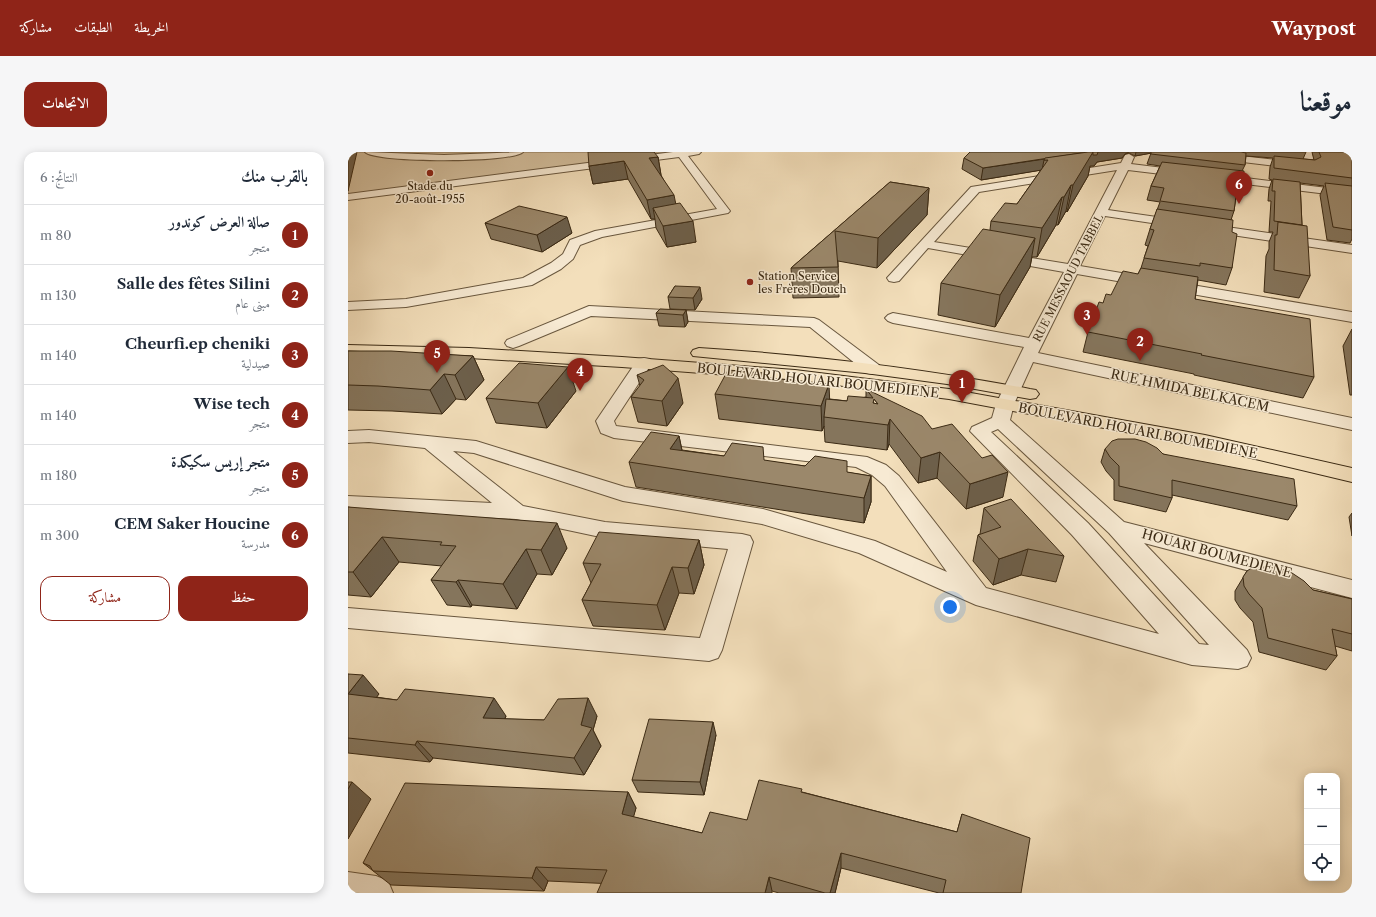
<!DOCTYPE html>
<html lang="ar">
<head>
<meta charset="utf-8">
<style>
	body { margin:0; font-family:"Libre Caslon Text",Amiri,serif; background:#f6f6f7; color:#1f2937; direction:rtl }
	.controls { position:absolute; right:12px; bottom:12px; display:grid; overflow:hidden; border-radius:8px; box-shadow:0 2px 10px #0003 }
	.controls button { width:36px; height:36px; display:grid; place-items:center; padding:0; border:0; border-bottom:1px solid #e0e1e3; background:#fff; color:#1f2937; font:20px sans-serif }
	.you { position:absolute; left:602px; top:455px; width:14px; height:14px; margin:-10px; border:3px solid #fff; border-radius:50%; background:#1a73e8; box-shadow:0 0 0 6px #1a73e833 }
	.badge { display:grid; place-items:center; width:26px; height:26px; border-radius:50%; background:#8f2418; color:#fff; font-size:13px; font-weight:700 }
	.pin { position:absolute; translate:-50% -33px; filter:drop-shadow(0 1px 2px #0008) }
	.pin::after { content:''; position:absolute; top:21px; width:14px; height:12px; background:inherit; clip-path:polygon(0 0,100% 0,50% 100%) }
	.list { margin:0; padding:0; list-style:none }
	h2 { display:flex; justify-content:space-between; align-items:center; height:52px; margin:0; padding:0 16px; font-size:17px }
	h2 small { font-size:13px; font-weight:400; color:#747a83 }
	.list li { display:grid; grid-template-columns:26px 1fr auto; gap:12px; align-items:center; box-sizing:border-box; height:60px; padding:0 16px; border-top:1px solid #e0e1e3 }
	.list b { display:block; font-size:15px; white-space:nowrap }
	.list p { margin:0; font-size:13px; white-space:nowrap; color:#747a83 }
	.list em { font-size:13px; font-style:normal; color:#747a83 }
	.actions { display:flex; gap:8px; padding:12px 16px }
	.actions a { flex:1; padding:9px 0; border:1px solid #8f2418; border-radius:12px; text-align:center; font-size:14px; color:#8f2418 }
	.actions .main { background:#8f2418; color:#fff }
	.icon { flex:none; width:22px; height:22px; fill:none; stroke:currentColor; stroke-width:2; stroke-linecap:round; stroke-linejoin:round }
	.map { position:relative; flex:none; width:1004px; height:741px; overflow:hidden; direction:ltr; border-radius:12px }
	header { display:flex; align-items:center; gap:24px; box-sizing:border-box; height:56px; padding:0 20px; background:#8f2418; color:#fff }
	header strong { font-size:19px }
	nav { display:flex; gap:22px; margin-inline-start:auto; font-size:14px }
	.intro { display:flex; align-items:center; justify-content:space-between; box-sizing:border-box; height:96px; padding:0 24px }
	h1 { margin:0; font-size:28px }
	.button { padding:10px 18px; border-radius:12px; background:#8f2418; color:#fff; font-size:14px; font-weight:700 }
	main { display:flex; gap:24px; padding:0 24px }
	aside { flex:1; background:#fff; border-radius:12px; box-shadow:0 2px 10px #0003 }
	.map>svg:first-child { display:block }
</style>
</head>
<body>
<header>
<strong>Waypost</strong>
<nav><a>الخريطة</a><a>الطبقات</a><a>مشاركة</a></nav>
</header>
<div class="intro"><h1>موقعنا</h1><a class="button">الاتجاهات</a></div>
<main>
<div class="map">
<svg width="1004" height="741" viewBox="0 0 1004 741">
	<rect width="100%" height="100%" fill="#f3dfbb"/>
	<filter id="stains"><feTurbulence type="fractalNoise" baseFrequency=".005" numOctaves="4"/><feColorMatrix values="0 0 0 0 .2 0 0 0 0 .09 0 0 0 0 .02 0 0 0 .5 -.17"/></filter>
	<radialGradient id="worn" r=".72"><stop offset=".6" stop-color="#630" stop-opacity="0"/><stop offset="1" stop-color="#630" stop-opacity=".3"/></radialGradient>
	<path fill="#d4c09f" stroke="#88755a" d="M0,0H327L0,43Z"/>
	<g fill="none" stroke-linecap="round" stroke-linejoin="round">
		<defs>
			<g id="minor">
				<path d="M17,0L96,3L175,0C165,11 27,11 17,0Z"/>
				<path d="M325,0H353L351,2L340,4L382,59L380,61L254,85L232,93L225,107L213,117L184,133L58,155L0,158V150L58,147L175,126L203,111L215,102L222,88L247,79L369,57L331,5L0,48V42Z"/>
				<path d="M857,0L956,11L954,0H964L967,15L962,18L861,6L856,3Z"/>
				<path d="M781,2L786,5L783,12L1004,39V45L780,18L760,58L1004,93V101L757,64L732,114L1004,160V170L729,122L690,201L1004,266V278L685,210L666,252L662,268L776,370L1004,428V446L796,391L899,498L903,506L899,514L890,517L844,513L628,453L511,401L414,372L275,349L126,301L105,299L175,354L257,370L394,382L402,384L405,390L374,498L370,506L361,509L0,476V456L352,486L380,397L257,386L168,367L0,358V344L144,351L77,296L21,290L0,291V279L21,278L128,289L277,335L415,357L527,389L599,420L537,334L524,323L508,315L266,286L253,281L248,269L290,207L296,206L302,207L304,211L266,269L268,274L519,305L538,313L551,324L638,436L811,482L724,383L622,279L624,275L644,266L648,252L676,195L545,171L540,169L537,166L540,163L545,161L681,186L716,120L580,96L551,129L546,130L541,129L539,126L623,35L773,11L777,3ZM769,18L720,112L586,90L631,40ZM650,277L761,381L861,493L851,492L740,371L643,280Z"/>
				<path d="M241,154L466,166L471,168L531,213L533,217L531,221L525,222L519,221L462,175L243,164L171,194L165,196L159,194L157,191L159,188Z"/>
				<path d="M0,720L28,724L40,729L45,741H0Z"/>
			</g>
			<g id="highway">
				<path d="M0,193L121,196L274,205L447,218L601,237L857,283L1004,316V330L857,295L601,247L447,228L274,215L121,206L0,203Z"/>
				<path d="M351,196C462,203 572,216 682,237L688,238L691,242L688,246L682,247L599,232L517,221L345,204L343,201L345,198Z"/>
			</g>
		</defs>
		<use href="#minor" stroke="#69573e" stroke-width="2"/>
		<use href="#highway" stroke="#3b2a14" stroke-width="2"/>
		<use href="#minor" fill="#f7ead3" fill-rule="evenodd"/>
		<use href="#highway" fill="#f3dfbb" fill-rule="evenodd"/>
	</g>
	<g fill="#85755c" stroke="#3b2a14" fill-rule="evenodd">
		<path d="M622,0H958L955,7L966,8L964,0H1004V87L1002,91L979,88L972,43L976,34L952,31L954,73L962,124L951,146L916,140L918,104L921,97V90L925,80H921L923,49H920L921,37L924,28L921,27L922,15L925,6L898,4L897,13L894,19L895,31L890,45H888L886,59L883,68L884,116L878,133L850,128L847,147L966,225L955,246L846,223V222L735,200L740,180L755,151L763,143L790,122L793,116L800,94L797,93L802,77L812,50L799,48L803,34L812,14L799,12L803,1L787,4L781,1L777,2L774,6L749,10L746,14H742L740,24L719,60L718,59L710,73H708L689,105H684L682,115L647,175L590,163L593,131L642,78L643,69L669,52L693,18L633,28L614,17L616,6Z"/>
		<path d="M310,5L313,23L348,90L319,95L308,76L307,67H303L280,27L245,32L241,14Z"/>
		<path d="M542,30L581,36L579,63L529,116L490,109L491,145L445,146L443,116Z"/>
		<path d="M137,71L224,81L194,100L143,87Z"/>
		<path d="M327,134L354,147L347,158L322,157L320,145Z"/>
		<path d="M338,158L340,170L337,175L311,174L308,161Z"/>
		<path d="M1004,177V243H1002L995,194Z"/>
		<path d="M0,199L125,204L136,228L118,248L108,247L94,262L44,259L0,258Z"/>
		<path d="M416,221V226L482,247L499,249L518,245V237L584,277L655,345L618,357L589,326L570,331L541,292L539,298L477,290L476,274L474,279L371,267L367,242ZM526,247L530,252L525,251Z"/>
		<path d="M289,223L335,251L319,274L290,270L283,245L292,234Z"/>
		<path d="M228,239L199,276L148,271L138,246Z"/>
		<path d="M331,284L334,298L376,304L457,314L523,324V350L516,371L288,335L281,310Z"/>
		<path d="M757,297L815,302L949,354L940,368L824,343V346L818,360L766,348V328L758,319L753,310Z"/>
		<path d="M0,355L219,396L204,423L189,422L169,457L124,453L123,455L99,453L83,428L94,414L51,410L23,445L0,443Z"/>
		<path d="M636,356L716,404L708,430L673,423L645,433L625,409L630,383L632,382Z"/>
		<path d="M1004,361V384L1001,365Z"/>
		<path d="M351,388L356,413L346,442L331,441L317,478L245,474L234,448L243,431L235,411Z"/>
		<path d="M899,419L965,438L1004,447V499L987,494L989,504L978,518L911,500L905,470L892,456L887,448V439Z"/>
		<path d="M0,522L31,542L28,545L158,564L157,567L196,568L249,564L245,578L253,594L236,623L85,606L82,610L0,601Z"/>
		<path d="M368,583L356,643L290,640L284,628Z"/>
		<path d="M280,640L288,656L285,665L354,681L399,668L454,640L609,680L614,662L673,741H591L493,716L487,741H431L424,739L200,729L196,739L43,733L15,711Z"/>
	</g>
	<g fill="#6c5f4b" stroke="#3b2a14">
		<path d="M0,0H9L0,39Z"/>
		<path d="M745,0H781L777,2L774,6L749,10L746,14H742L740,24L719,60L725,33L700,8H696L694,18L633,28L635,16Z"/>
		<path d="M788,0H804V1L787,4Z"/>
		<path d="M310,5L313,23L304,24L301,6Z"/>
		<path d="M276,9L280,27L245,32L241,14Z"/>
		<path d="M723,33L718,59L710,73L716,45Z"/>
		<path d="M581,36L579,63L529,116L530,86Z"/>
		<path d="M326,43L330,63L305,56L307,67H303L299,48Z"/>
		<path d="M714,45L708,73L689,105L694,76Z"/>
		<path d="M219,65L224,81L194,100L189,83Z"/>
		<path d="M345,69L348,90L319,95L315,74Z"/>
		<path d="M687,86L682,115L647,175L652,143Z"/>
		<path d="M352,135L354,147L347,158L345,146Z"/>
		<path d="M338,158L340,170L337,175L335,163Z"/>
		<path d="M125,204L136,228L118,248L107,223Z"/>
		<path d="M220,215L228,239L199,276L190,251Z"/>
		<path d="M96,222L108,247L94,262L82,238Z"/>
		<path d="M330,226L335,251L319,274L314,249Z"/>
		<path d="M481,232L482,256L476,265V274L474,279L473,254Z"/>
		<path d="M542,267L541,292L539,298L540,273Z"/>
		<path d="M331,284L336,309L322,297Z"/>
		<path d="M592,300L589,326L570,331L573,306Z"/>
		<path d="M660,320L655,345L618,357L622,332Z"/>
		<path d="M523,324V350L516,371V346Z"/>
		<path d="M209,371L219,396L204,423L193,398Z"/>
		<path d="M34,385L51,410L23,445L5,420Z"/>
		<path d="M351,388L356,413L346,442L340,416Z"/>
		<path d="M178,397L189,422L169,457L155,432Z"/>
		<path d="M680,397L673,423L645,433L651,407Z"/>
		<path d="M324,415L331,441L317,478L309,453Z"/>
		<path d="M110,428L124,453L123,455L108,430Z"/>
		<path d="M15,523L31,542L17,561L0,542Z"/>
		<path d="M146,546L158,564L148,584L135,566Z"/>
		<path d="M240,546L249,564L245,578L253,594L236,623L226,606L233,573Z"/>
		<path d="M365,570L368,583L356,643L352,630Z"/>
		<path d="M69,589L85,606L82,610L67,593Z"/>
		<path d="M4,630L23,647L0,687V637Z"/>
		<path d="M280,640L288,656L282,678L274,662Z"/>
		<path d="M493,701V716L487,741H482Z"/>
		<path d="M188,715L200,729L196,739L184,726Z"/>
		<path d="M421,725L424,739V741H417Z"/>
	</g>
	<g fill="#9b886b" stroke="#3b2a14" fill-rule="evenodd">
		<path d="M240,0H306L310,5L301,6L326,43L299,48L276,9L241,14Z"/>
		<path d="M622,0H740L635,16L616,6Z"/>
		<path d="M740,0H745L725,33H723L716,45H714L694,76L643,69L657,51L669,52L700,8H696L697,6Z"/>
		<path d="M745,0H750L749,3H745Z"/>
		<path d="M803,0H893L898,1L897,13L803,2Z"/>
		<path d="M971,0H1004V26L926,16V4L967,8L973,5Z"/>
		<path d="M814,10L896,19L895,31L890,30L886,59L812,49L816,36L803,34Z"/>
		<path d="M925,27L952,30L954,73L926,69L927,39H924Z"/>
		<path d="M542,30L581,36L530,86L487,79L490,115L443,116Z"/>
		<path d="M977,31L1004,34V78L985,75Z"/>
		<path d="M332,51L345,69L315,74L305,56Z"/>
		<path d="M171,54L219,65L189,83L137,71Z"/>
		<path d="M809,57L885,68L884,80L889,82L884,116L852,111V114L796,106L806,78L802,77Z"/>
		<path d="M930,70L959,74L962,124L926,118L927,83H929Z"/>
		<path d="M635,77L687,86L652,143L593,131Z"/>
		<path d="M793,116L850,125L847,147L962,167L966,225L853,203L854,202L740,180L751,150L755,151L758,142L763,143L775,119L790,122Z"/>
		<path d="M327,134L352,135L345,146L320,145Z"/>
		<path d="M312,157L338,158L335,163L308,161Z"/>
		<path d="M0,199H43L125,204L107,223L96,222L82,238L30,234L0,233Z"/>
		<path d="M171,211L220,215L190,251L138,246Z"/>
		<path d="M315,213L330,226L314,249L283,245L296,228L289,223Z"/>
		<path d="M380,218L416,221L414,225L481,232L473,254L367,242Z"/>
		<path d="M518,237L574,264L584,277L604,272L634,306L644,303L660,320L622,332L592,300L573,306L542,267L540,273L476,265L478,247L499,249L500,244L525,246ZM526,247L530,252L525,251Z"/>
		<path d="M303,280L331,284L322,297L376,304L384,291L415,295L416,308L457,314L467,304L499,309V320L523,324L516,346L281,310Z"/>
		<path d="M770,287H787L798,290L809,296L815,302L946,327L949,354L824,328V346L771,334V314L762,305L757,297L764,289Z"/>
		<path d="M663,347L716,404L680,397L651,407L630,383L653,375L636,356Z"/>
		<path d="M0,355L209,371L193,398L178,397L155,432L110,428L108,430L83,428L108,394L92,393L94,390L34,385L5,420H0Z"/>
		<path d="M251,380L351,388L340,416L324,415L309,453L234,448L253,412L235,411Z"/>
		<path d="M905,415H926L941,419L956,429L965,438L1004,447V482L984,477L989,504L920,486L914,456L901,442L896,434L895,425L899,419Z"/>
		<path d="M0,522L15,523L0,542L49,548L57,537L146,546L135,566L196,568L210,547L240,546L233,573L244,576L226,606L69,589L67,593L0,586Z"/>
		<path d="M301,567L365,570L352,630L284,628Z"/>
		<path d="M411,628L454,637L453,640L609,680L614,662L682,686L673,741H595L598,728L493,701L482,741H477L421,725L417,741H249L259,718L188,715L184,726L25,719L22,714L15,711L57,631L280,640L274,662L354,681L362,660L399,668Z"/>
		<path d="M0,630H4L0,637Z"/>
	</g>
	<g fill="#8f2418" stroke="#f7ead3" stroke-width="1.5">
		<circle cx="82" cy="21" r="4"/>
		<circle cx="402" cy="130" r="4"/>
	</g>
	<g text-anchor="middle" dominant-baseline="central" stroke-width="3" stroke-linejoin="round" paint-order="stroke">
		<g font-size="11" fill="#3b2a14" stroke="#f7ead3">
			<text x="82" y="34">Stade du<tspan x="82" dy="13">20-août-1955</tspan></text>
			<text x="410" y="124" text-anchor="start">Station Service<tspan x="410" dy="13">les Frères Douch</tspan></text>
		</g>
		<g font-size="11" fill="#3b2a14" stroke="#f7ead3">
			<text transform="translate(720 126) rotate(-63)">RUE MESSAOUD TABBEL</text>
		</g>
		<g font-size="13" fill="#3b2a14" stroke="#f7ead3">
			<text transform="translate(470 228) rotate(6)">BOULEVARD HOUARI BOUMEDIENE</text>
			<text transform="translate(842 238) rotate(12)">RUE HMIDA BELKACEM</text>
			<text transform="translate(790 278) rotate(11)">BOULEVARD HOUARI BOUMEDIENE</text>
			<text transform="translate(869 401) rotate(15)">HOUARI BOUMEDIENE</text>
		</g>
	</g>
	<rect width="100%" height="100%" filter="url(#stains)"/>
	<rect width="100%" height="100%" fill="url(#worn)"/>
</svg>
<div class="controls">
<button>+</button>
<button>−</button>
<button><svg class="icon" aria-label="locate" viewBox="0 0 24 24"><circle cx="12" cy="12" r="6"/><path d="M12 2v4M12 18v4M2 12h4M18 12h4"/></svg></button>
</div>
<div class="you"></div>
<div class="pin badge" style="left:614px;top:251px">1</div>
<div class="pin badge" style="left:792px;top:209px">2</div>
<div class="pin badge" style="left:739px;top:183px">3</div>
<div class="pin badge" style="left:232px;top:239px">4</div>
<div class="pin badge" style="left:89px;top:221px">5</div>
<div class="pin badge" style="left:891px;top:52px">6</div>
</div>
<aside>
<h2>بالقرب منك<small>النتائج: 6</small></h2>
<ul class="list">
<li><span class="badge">1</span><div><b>صالة العرض كوندور</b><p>متجر</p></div><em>80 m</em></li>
<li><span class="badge">2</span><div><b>Salle des fêtes Silini</b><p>مبنى عام</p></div><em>130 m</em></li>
<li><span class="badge">3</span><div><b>Cheurfi.ep cheniki</b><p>صيدلية</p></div><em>140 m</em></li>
<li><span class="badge">4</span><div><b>Wise tech</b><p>متجر</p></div><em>140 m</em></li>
<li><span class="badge">5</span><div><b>متجر إريس سكيكدة</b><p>متجر</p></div><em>180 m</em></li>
<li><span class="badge">6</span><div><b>CEM Saker Houcine</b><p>مدرسة</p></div><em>300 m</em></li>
</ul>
<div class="actions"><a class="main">حفظ</a><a>مشاركة</a></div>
</aside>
</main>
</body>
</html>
